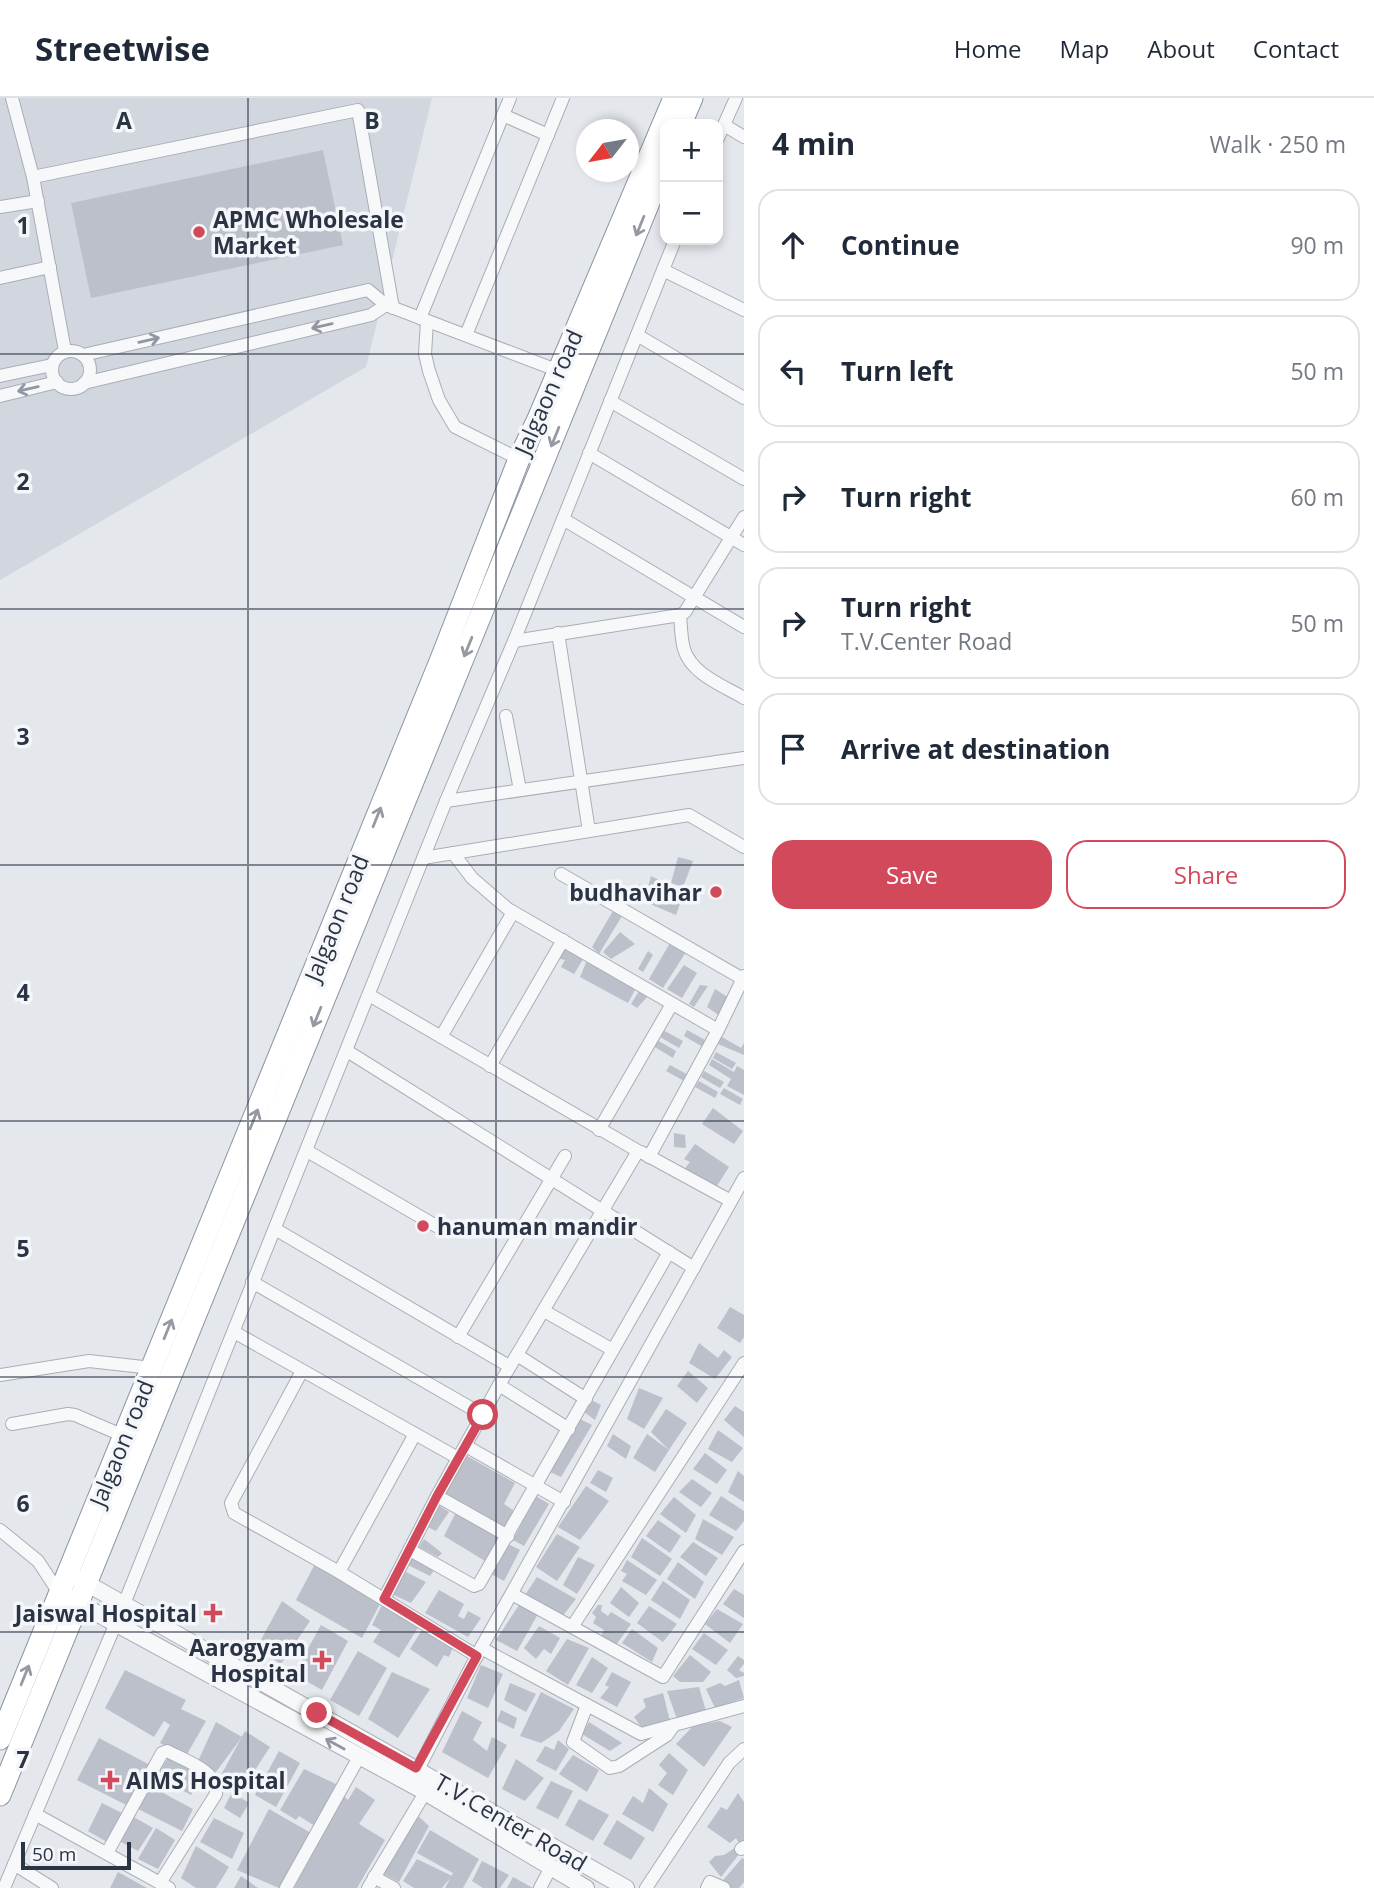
<!DOCTYPE html>
<html lang="en">
<head>
<meta charset="utf-8">
<style>
	body { margin:0; font-family:"Open Sans",sans-serif; background:#f2f2f3; color:#1f2937 }
	.controls { position:absolute; right:21px; top:21px; display:grid; overflow:hidden; border-radius:14px; box-shadow:0 4px 10px #0003 }
	.controls button { width:63px; height:63px; display:grid; place-items:center; padding:0; border:0; border-bottom:2px solid #e0e1e3; background:#fff; color:#1f2937; font:35px sans-serif }
	.compass { position:absolute; left:576px; top:21px; width:63px; height:63px; border-radius:50%; background:#fff; box-shadow:0 4px 10px #0003; rotate:239deg }
	.scale { position:absolute; left:21px; bottom:18px; width:110px; box-sizing:border-box; padding-left:7px; border:4px solid #2b3445; border-top:0; font-size:19px; line-height:24px; white-space:nowrap; color:#2b3445; -webkit-text-stroke:5px #f4f6f9; paint-order:stroke }
	.stop { position:absolute; width:21px; height:21px; margin:-16px; border:5px solid #d1495b; border-radius:50%; background:#fff }
	.stop.end { background:#d1495b; border-color:#fff; box-shadow:0 2px 7px #0008 }
	.list { margin:0; padding:0; list-style:none }
	h2 { display:flex; justify-content:space-between; align-items:center; height:91px; margin:0; padding:0 28px; font-size:30px }
	h2 small { font-size:23px; font-weight:400; color:#747a83 }
	.list li { display:grid; grid-template-columns:46px 1fr auto; gap:21px; align-items:center; box-sizing:border-box; height:112px; margin:0 14px 14px; padding:0 14px; border:2px solid #e0e1e3; border-radius:21px }
	.list b { display:block; font-size:26px; white-space:nowrap }
	.list p { margin:0; font-size:23px; white-space:nowrap; color:#747a83 }
	.list em { font-size:23px; font-style:normal; color:#747a83 }
	.actions { display:flex; gap:14px; padding:21px 28px }
	.actions a { flex:1; padding:16px 0; border:2px solid #d1495b; border-radius:21px; text-align:center; font-size:24px; color:#d1495b }
	.actions .main { background:#d1495b; color:#fff }
	.icon { flex:none; width:38px; height:38px; fill:none; stroke:currentColor; stroke-width:2; stroke-linecap:round; stroke-linejoin:round }
	.map { position:relative; flex:none; width:744px; height:1790px; overflow:hidden }
	header { display:flex; align-items:center; gap:42px; box-sizing:border-box; height:98px; padding:0 35px; background:#fff; border-bottom:2px solid #e0e1e3 }
	header strong { font-size:33px }
	nav { display:flex; gap:38px; margin-inline-start:auto; font-size:24px }
	main { display:flex }
	aside { flex:1; background:#fff }
	.map>svg:first-child { display:block }
</style>
</head>
<body>
<header>
<strong>Streetwise</strong>
<nav><a>Home</a><a>Map</a><a>About</a><a>Contact</a></nav>
</header>
<main>
<div class="map">
<svg width="744" height="1790" viewBox="0 0 744 1790">
	<rect width="100%" height="100%" fill="#e4e7ec"/>
	<path fill="#d2d6de" d="M0,0H432L366,269L0,482Z"/>
	<g fill="#bbc0ca">
		<path d="M323,52L343,147L91,200L71,105Z"/>
		<path d="M678,759L693,763L683,789L671,785Z"/>
		<path d="M651,778L684,794L676,817L636,800L639,786L648,789Z"/>
		<path d="M613,813L622,818L599,856L592,849Z"/>
		<path d="M620,834L635,846L611,861L603,854Z"/>
		<path d="M563,845L585,858L574,876L561,869L565,862L557,860Z"/>
		<path d="M670,845L686,854L663,890L649,881Z"/>
		<path d="M648,853L653,857L643,874L638,871Z"/>
		<path d="M588,860L636,890L628,905L580,879Z"/>
		<path d="M684,867L697,875L682,900L667,891Z"/>
		<path d="M700,887L708,888L694,909L689,906Z"/>
		<path d="M715,891L729,900L720,918L707,909Z"/>
		<path d="M639,893L648,898L637,910L631,906Z"/>
		<path d="M663,932L683,943L679,950L660,939Z"/>
		<path d="M687,932L707,943L703,949L684,938Z"/>
		<path d="M722,939L741,950L744,945V957L718,946Z"/>
		<path d="M657,942L676,953L673,960L653,948Z"/>
		<path d="M716,954L736,965L732,971L713,960Z"/>
		<path d="M712,961L734,974L737,968L744,972V997L727,988L731,981L709,967Z"/>
		<path d="M670,967L690,978L686,984L666,973Z"/>
		<path d="M704,973L724,984L720,990L701,979Z"/>
		<path d="M699,983L718,994L715,1000L695,989Z"/>
		<path d="M724,990L743,1001L740,1007L720,996Z"/>
		<path d="M713,1010L743,1033L734,1046L702,1026Z"/>
		<path d="M674,1035L685,1037L686,1050L674,1049Z"/>
		<path d="M695,1046L729,1069L715,1091L683,1073L690,1064L684,1061Z"/>
		<path d="M730,1209L744,1217V1239L740,1245L717,1230Z"/>
		<path d="M699,1245L718,1260L724,1252L732,1259L715,1281L689,1265Z"/>
		<path d="M688,1273L708,1290L697,1305L677,1288Z"/>
		<path d="M639,1290L663,1300L644,1331L627,1321Z"/>
		<path d="M591,1302L601,1307L595,1322L584,1314Z"/>
		<path d="M735,1308L744,1314V1339L724,1322Z"/>
		<path d="M666,1311L687,1325L669,1352L655,1374L633,1360L647,1336L669,1352L651,1334Z"/>
		<path d="M580,1321L592,1327L561,1379L550,1374Z"/>
		<path d="M718,1332L743,1350L732,1364L708,1351Z"/>
		<path d="M613,1336L631,1348L626,1361L607,1348Z"/>
		<path d="M705,1355L727,1372L717,1386L693,1371Z"/>
		<path d="M467,1358L515,1385L504,1406L516,1414L504,1432L443,1397Z"/>
		<path d="M598,1372L613,1380L606,1394L590,1385Z"/>
		<path d="M738,1373L744,1378V1404L728,1394Z"/>
		<path d="M692,1381L712,1395L701,1409L679,1394Z"/>
		<path d="M586,1388L609,1403L580,1442L558,1429Z"/>
		<path d="M536,1398L549,1406L524,1448L513,1442Z"/>
		<path d="M721,1398L744,1413V1423L736,1433L709,1417Z"/>
		<path d="M674,1399L696,1417L686,1435L660,1416Z"/>
		<path d="M440,1408L449,1414L436,1433L428,1429Z"/>
		<path d="M455,1416L499,1439L485,1463L444,1438Z"/>
		<path d="M703,1421L734,1439L722,1457L695,1441Z"/>
		<path d="M658,1422L681,1438L670,1455L646,1438Z"/>
		<path d="M557,1436L580,1449L557,1483L536,1469Z"/>
		<path d="M642,1440L672,1461L660,1478L631,1459Z"/>
		<path d="M424,1441L442,1455L438,1459L419,1449Z"/>
		<path d="M693,1444L718,1460L706,1478L680,1459Z"/>
		<path d="M508,1446L520,1452L504,1483L489,1475Z"/>
		<path d="M412,1457L435,1471L430,1478L408,1467Z"/>
		<path d="M578,1459L595,1467L577,1496L563,1487Z"/>
		<path d="M627,1462L657,1482L646,1497L622,1483L627,1476L621,1473Z"/>
		<path d="M678,1464L704,1484L695,1501L667,1481Z"/>
		<path d="M315,1466L381,1504L362,1540L296,1502Z"/>
		<path d="M404,1473L426,1484L411,1505L392,1496Z"/>
		<path d="M537,1479L576,1501L561,1520L525,1497Z"/>
		<path d="M663,1483L690,1502L680,1521L651,1502Z"/>
		<path d="M621,1489L639,1505L629,1519L610,1505Z"/>
		<path d="M734,1491L744,1497V1520L723,1506Z"/>
		<path d="M439,1492L464,1506L458,1518L464,1521L468,1513L481,1520L468,1539L425,1515Z"/>
		<path d="M282,1503L310,1523L281,1566L256,1551Z"/>
		<path d="M382,1507L419,1528L399,1560L373,1544L381,1532L372,1527Z"/>
		<path d="M519,1507L538,1516L517,1553L496,1542Z"/>
		<path d="M598,1507H602L601,1513L608,1518L611,1514L631,1526L616,1547L601,1538L604,1532L593,1525L596,1519L592,1515Z"/>
		<path d="M649,1508L677,1526L663,1544L637,1525Z"/>
		<path d="M717,1511L743,1526L730,1545L705,1526Z"/>
		<path d="M321,1527L348,1543L322,1592L294,1576Z"/>
		<path d="M539,1528L560,1540L551,1556L544,1551L536,1561L524,1550Z"/>
		<path d="M632,1531L658,1550L652,1564L622,1545Z"/>
		<path d="M422,1532L453,1549L449,1559L444,1557L437,1569L410,1551Z"/>
		<path d="M704,1535L728,1552L716,1567L692,1551Z"/>
		<path d="M567,1541L589,1550L568,1587L546,1573Z"/>
		<path d="M358,1553L387,1570L359,1618L330,1602Z"/>
		<path d="M690,1557L711,1574L703,1584H680L673,1578Z"/>
		<path d="M738,1558L744,1562V1566L739,1572L744,1575V1578L736,1580L727,1572Z"/>
		<path d="M592,1559L608,1570L592,1595L576,1587Z"/>
		<path d="M481,1567L503,1576L488,1610L467,1600Z"/>
		<path d="M125,1572L186,1602L181,1611L206,1623L186,1658L160,1645L170,1627L164,1623L154,1639L105,1610Z"/>
		<path d="M392,1574L430,1591L398,1640L368,1621Z"/>
		<path d="M612,1574L631,1584L617,1609L600,1600L609,1589L605,1587Z"/>
		<path d="M739,1582L744,1600L715,1610L706,1591L720,1585L725,1588Z"/>
		<path d="M510,1585L536,1596L526,1614L504,1602Z"/>
		<path d="M699,1589L706,1613L677,1621L667,1593Z"/>
		<path d="M541,1594L574,1611L559,1633L541,1645L520,1638Z"/>
		<path d="M663,1595L670,1623L642,1630L634,1619L646,1609L643,1601Z"/>
		<path d="M501,1612L517,1620L514,1631L497,1623Z"/>
		<path d="M462,1613L482,1624L473,1642L487,1653L492,1639L507,1647L488,1680L442,1654Z"/>
		<path d="M720,1623L732,1629L704,1669L676,1646L693,1628Z"/>
		<path d="M216,1624L242,1639L216,1674L198,1663Z"/>
		<path d="M589,1624L622,1645L610,1653L582,1636Z"/>
		<path d="M245,1633L270,1649L242,1692L220,1679Z"/>
		<path d="M99,1640L150,1667L128,1708L77,1682Z"/>
		<path d="M558,1642L569,1651L556,1673L536,1663L545,1648L554,1652Z"/>
		<path d="M279,1653L300,1665L276,1709L255,1697Z"/>
		<path d="M669,1655L688,1672L673,1697L658,1687L667,1675L659,1667Z"/>
		<path d="M573,1657L599,1672L587,1694L559,1676Z"/>
		<path d="M169,1658L203,1678L191,1697L157,1678Z"/>
		<path d="M516,1661L544,1680L525,1703L502,1691Z"/>
		<path d="M304,1671L336,1686L315,1728L299,1718L296,1722L280,1712Z"/>
		<path d="M551,1683L573,1693L558,1721L536,1710Z"/>
		<path d="M150,1688L193,1711L182,1733L138,1711Z"/>
		<path d="M356,1689L375,1702L359,1726L385,1742L357,1790H294L344,1698L348,1702Z"/>
		<path d="M649,1690L668,1706L653,1734L622,1716L633,1698L643,1705Z"/>
		<path d="M232,1694L249,1705L240,1720L224,1710Z"/>
		<path d="M738,1695L744,1704V1745L740,1747L736,1740L730,1745L707,1729L721,1709L727,1712Z"/>
		<path d="M579,1701L609,1717L593,1743L565,1727Z"/>
		<path d="M102,1705L124,1716L107,1744L88,1733Z"/>
		<path d="M269,1711L311,1735L279,1790L237,1772Z"/>
		<path d="M417,1717L429,1728L399,1784L384,1776Z"/>
		<path d="M132,1718L153,1730L138,1753L117,1742Z"/>
		<path d="M214,1720L244,1735L232,1761L200,1744Z"/>
		<path d="M617,1722L645,1740L631,1762L603,1746Z"/>
		<path d="M156,1730L175,1742L158,1771L138,1761Z"/>
		<path d="M430,1732L479,1761L463,1790H445L453,1775L417,1755Z"/>
		<path d="M196,1748L229,1769L216,1790H196L181,1780Z"/>
		<path d="M736,1749L740,1755L721,1779L709,1764L715,1758L724,1757Z"/>
		<path d="M742,1760L744,1761V1784L739,1790H725L719,1787Z"/>
		<path d="M417,1761L452,1778L442,1790H414L403,1783Z"/>
		<path d="M482,1763L509,1777L500,1790H483L472,1783Z"/>
		<path d="M118,1774L147,1790H110Z"/>
		<path d="M241,1778L258,1790H234Z"/>
		<path d="M513,1779L533,1790H507Z"/>
	</g>
	<g fill="none" stroke-linecap="round" stroke-linejoin="round">
		<defs>
			<g id="minor">
				<path d="M12,0L33,79L65,253"/>
				<path d="M503,17L548,37"/>
				<path d="M724,27L744,39"/>
				<path d="M718,40L736,0"/>
				<path d="M33,79L358,12L393,210"/>
				<path d="M0,109L38,103"/>
				<path d="M663,172L744,212"/>
				<path d="M0,180L50,169"/>
				<path d="M420,220L510,0"/>
				<path d="M427,223L425,256L429,273L439,302L455,329L519,361"/>
				<path d="M466,237L563,0"/>
				<path d="M637,237L744,300"/>
				<circle cx="71" cy="272" r="19"/>
				<path d="M83,257L368,192L386,207L559,273"/>
				<path d="M0,278L52,267"/>
				<path d="M84,285L371,217L386,207"/>
				<path d="M0,298L57,284"/>
				<path d="M610,303L744,381"/>
				<path d="M589,355L744,447"/>
				<path d="M563,421L744,529"/>
				<path d="M680,517C681,528 681,541 684,551C691,576 724,588 744,600"/>
				<path d="M558,535L589,733"/>
				<path d="M514,543L680,517L685,514L744,419"/>
				<path d="M506,618L520,692"/>
				<path d="M446,703L744,660"/>
				<path d="M453,755L472,780L508,811L718,932"/>
				<path d="M423,760L689,717L744,749"/>
				<path d="M561,776L743,881"/>
				<path d="M369,897L638,1053L499,1287L437,1398L384,1501"/>
				<path d="M441,939L513,814"/>
				<path d="M347,953L694,1170"/>
				<path d="M490,968L563,842"/>
				<path d="M599,1032L672,906"/>
				<path d="M307,1053L438,1129"/>
				<path d="M641,1054L731,1103"/>
				<path d="M649,1059L718,932L744,878"/>
				<path d="M275,1131L509,1268"/>
				<path d="M252,1184L483,1317"/>
				<path d="M544,1213L613,1252"/>
				<path d="M234,1234L458,1360"/>
				<path d="M458,1239L565,1058"/>
				<path d="M517,1257L586,1301"/>
				<path d="M302,1273L231,1405L234,1415L339,1474L477,1558"/>
				<path d="M0,1277L89,1263L152,1270"/>
				<path d="M499,1287L569,1331"/>
				<path d="M12,1326L68,1316L75,1317L124,1338"/>
				<path d="M466,1348L564,1404"/>
				<path d="M437,1398L508,1438"/>
				<path d="M0,1432L38,1463L59,1495"/>
				<path d="M410,1452L474,1488L479,1486L669,1154"/>
				<path d="M339,1474L415,1336"/>
				<path d="M512,1496L663,1579L744,1453"/>
				<path d="M572,1529L744,1265"/>
				<path d="M481,1550L641,1636L744,1608"/>
				<path d="M587,1607L573,1644L610,1670L619,1668L667,1637L674,1627"/>
				<path d="M414,1679L481,1550L744,1080"/>
				<path d="M35,1716L169,1790"/>
				<path d="M741,1751L744,1749"/>
				<path d="M107,1755L162,1655L167,1653C184,1662 219,1673 216,1696L160,1785"/>
				<path d="M14,1766L52,1790"/>
				<path d="M374,1779L394,1790"/>
				<path d="M4,1790L124,1506L446,703L514,543L675,142"/>
				<path d="M286,1790L359,1659"/>
				<path d="M368,1790L429,1688"/>
				<path d="M540,1790L551,1769"/>
				<path d="M646,1790L729,1665L744,1651"/>
				<path d="M707,1790L710,1784L724,1790"/>
			</g>
			<g id="tertiary">
				<path d="M79,1481L626,1790"/>
				<path d="M69,1500L418,1690L586,1790"/>
			</g>
			<g id="trunk">
				<path d="M681,26L692,0"/>
				<path d="M0,1641L441,561L519,361L538,321L674,0"/>
				<path d="M0,1697L665,65"/>
			</g>
		</defs>
		<use href="#minor" stroke="#a9aeb7" stroke-width="14"/>
		<use href="#tertiary" stroke="#a9aeb7" stroke-width="18"/>
		<use href="#trunk" stroke="#8b94a3" stroke-width="23"/>
		<use href="#minor" stroke="#f7f8fa" stroke-width="12"/>
		<use href="#tertiary" stroke="#f7f8fa" stroke-width="16"/>
		<use href="#trunk" stroke="#fff" stroke-width="21"/>
	</g>
	<defs><path id="oneway-shaft" d="M-6 0H5M1.5-3L5.5 0L1.5 3" fill="none" stroke-width="1.6" stroke-linecap="round" stroke-linejoin="round" transform="scale(1.75)"/></defs>
	<g stroke="#959aa2">
		<use href="#oneway-shaft" transform="translate(640 128) rotate(112)"/>
		<use href="#oneway-shaft" transform="translate(555 339) rotate(112)"/>
		<use href="#oneway-shaft" transform="translate(468 549) rotate(112)"/>
		<use href="#oneway-shaft" transform="translate(377 719) rotate(-68)"/>
		<use href="#oneway-shaft" transform="translate(317 919) rotate(112)"/>
		<use href="#oneway-shaft" transform="translate(254 1021) rotate(-68)"/>
		<use href="#oneway-shaft" transform="translate(168 1231) rotate(-68)"/>
		<use href="#oneway-shaft" transform="translate(25 1577) rotate(-68)"/>
	</g>
	<g stroke="#9196a0">
		<use href="#oneway-shaft" transform="translate(322 228) rotate(167)"/>
		<use href="#oneway-shaft" transform="translate(149 242) rotate(-13)"/>
		<use href="#oneway-shaft" transform="translate(28 291) rotate(167)"/>
		<use href="#oneway-shaft" transform="translate(335 1646) rotate(-151)"/>
	</g>
	<g fill="none" stroke-linecap="round" stroke-linejoin="round">
		<path stroke="#d1495b" stroke-width="9" d="M317,1615L416,1670L477,1558L384,1501L437,1398L483,1317"/>
	</g>
	<path fill="none" stroke="#2b3445" stroke-width="2" stroke-opacity="0.55" d="M248,0V1790M496,0V1790M0,256H744M0,511H744M0,767H744M0,1023H744M0,1279H744M0,1534H744"/>
	<g fill="#d1495b" stroke="#f4f6f9" stroke-width="2.5">
		<circle cx="199" cy="134" r="7"/>
		<circle cx="716" cy="794" r="7"/>
		<circle cx="423" cy="1128" r="7"/>
		<path d="M209.5 1504.5h7v7h7v7h-7v7h-7v-7h-7v-7h7z"/>
		<path d="M318.5 1551.5h7v7h7v7h-7v7h-7v-7h-7v-7h7z"/>
		<path d="M106.5 1671.5h7v7h7v7h-7v7h-7v-7h-7v-7h7z"/>
	</g>
	<g text-anchor="middle" dominant-baseline="central" stroke-width="7" stroke-linejoin="round" paint-order="stroke">
		<g font-size="23" font-weight="bold" fill="#2b3445" stroke="#f4f6f9" text-anchor="start">
			<text x="213" y="121">APMC Wholesale<tspan x="213" dy="26">Market</tspan></text>
			<text x="702" y="794" text-anchor="end">budhavihar</text>
			<text x="437" y="1128">hanuman mandir</text>
			<text x="197" y="1515" text-anchor="end">Jaiswal Hospital</text>
			<text x="306" y="1549" text-anchor="end">Aarogyam<tspan x="306" dy="26">Hospital</tspan></text>
			<text x="126" y="1682">AIMS Hospital</text>
		</g>
		<g font-size="23" fill="#2b3445" stroke="#f4f6f9">
			<text transform="translate(548 294) rotate(-66)">Jalgaon road</text>
			<text transform="translate(336 820) rotate(-68)">Jalgaon road</text>
			<text transform="translate(121 1345) rotate(-68)">Jalgaon road</text>
			<text transform="translate(511 1724) rotate(30)">T.V.Center Road</text>
		</g>
	</g>
	<g font-size="23" text-anchor="middle" font-weight="bold" fill="#2b3445" stroke="#f4f6f9" stroke-width="7" stroke-linejoin="round" paint-order="stroke">
		<text x="124" y="31">A</text>
		<text x="372" y="31">B</text>
		<text x="23" y="136">1</text>
		<text x="23" y="392">2</text>
		<text x="23" y="647">3</text>
		<text x="23" y="903">4</text>
		<text x="23" y="1159">5</text>
		<text x="23" y="1414">6</text>
		<text x="23" y="1670">7</text>
	</g>
</svg>
<div class="controls">
<button>+</button>
<button>−</button>
</div>
<svg class="compass" viewBox="-18 -18 36 36"><path d="M0-13l5 13h-10z" fill="#e53935"/><path d="M0 13l5-13h-10z" fill="#747a83"/></svg>
<div class="scale">50 m</div>
<div class="stop" style="left:483px;top:1317px"></div>
<div class="stop end" style="left:317px;top:1615px"></div>
</div>
<aside>
<h2>4 min<small>Walk · 250 m</small></h2>
<ul class="list">
<li><svg class="icon" aria-label="ahead" viewBox="0 0 24 24"><path d="M12 20V5M6 11l6-6 6 6"/></svg><div><b>Continue</b></div><em>90 m</em></li>
<li><svg class="icon" aria-label="left" viewBox="0 0 24 24"><path d="M17 20v-9H6M10 6l-5 5 5 5"/></svg><div><b>Turn left</b></div><em>50 m</em></li>
<li><svg class="icon" aria-label="right" viewBox="0 0 24 24"><path d="M7 20v-9h11M14 6l5 5-5 5"/></svg><div><b>Turn right</b></div><em>60 m</em></li>
<li><svg class="icon" aria-label="right" viewBox="0 0 24 24"><path d="M7 20v-9h11M14 6l5 5-5 5"/></svg><div><b>Turn right</b><p>T.V.Center Road</p></div><em>50 m</em></li>
<li><svg class="icon" aria-label="arrive" viewBox="0 0 24 24"><path d="M6 21V4h12l-3 4 3 4H6"/></svg><div><b>Arrive at destination</b></div></li>
</ul>
<div class="actions"><a class="main">Save</a><a>Share</a></div>
</aside>
</main>
</body>
</html>
